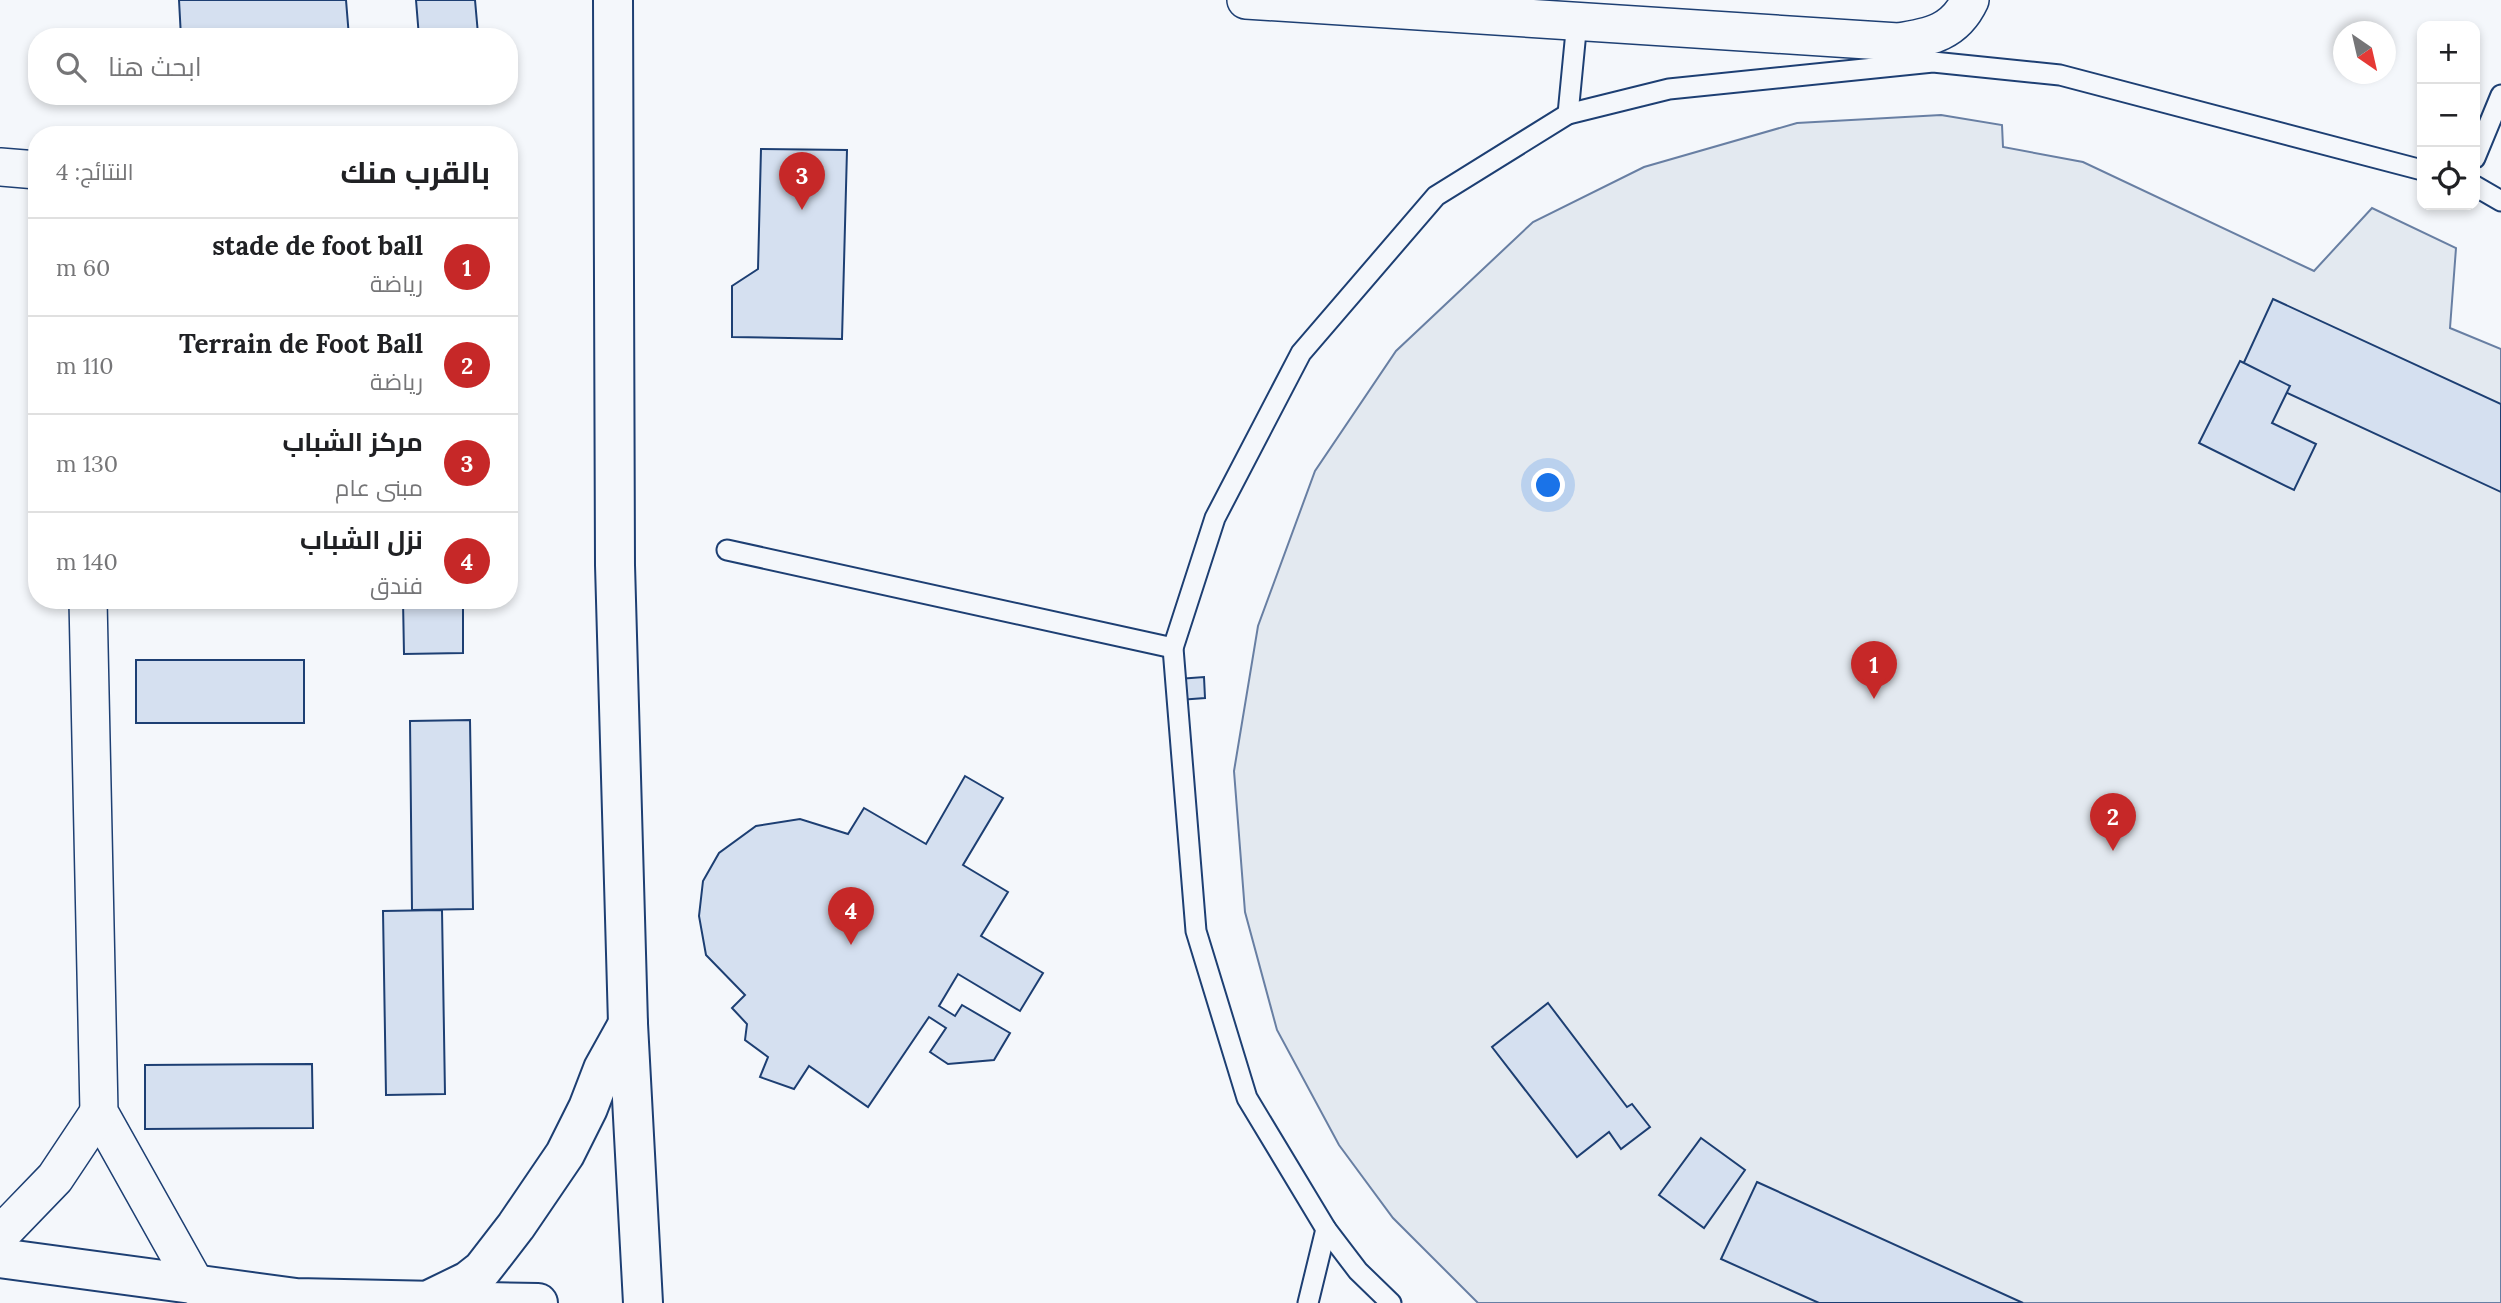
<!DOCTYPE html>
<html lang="ar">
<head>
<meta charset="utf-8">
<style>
	body { margin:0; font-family:Lora,Cairo,serif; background:#f2f2f2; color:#202124; direction:rtl }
	.controls { position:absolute; right:21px; top:21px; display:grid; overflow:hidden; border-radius:14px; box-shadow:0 4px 10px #0003 }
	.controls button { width:63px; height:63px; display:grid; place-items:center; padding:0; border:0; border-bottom:2px solid #e0e0e0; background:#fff; color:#202124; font:35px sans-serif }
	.compass { position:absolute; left:2333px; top:21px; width:63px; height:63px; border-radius:50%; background:#fff; box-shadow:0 4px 10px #0003; rotate:146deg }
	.you { position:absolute; left:1549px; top:486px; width:24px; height:24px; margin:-18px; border:5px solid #fff; border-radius:50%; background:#1a73e8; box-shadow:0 0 0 10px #1a73e833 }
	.badge { display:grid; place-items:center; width:46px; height:46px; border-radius:50%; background:#c62828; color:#fff; font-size:23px; font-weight:700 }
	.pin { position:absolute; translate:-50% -58px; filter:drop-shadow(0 2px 4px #0008) }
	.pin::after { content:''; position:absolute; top:37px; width:24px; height:21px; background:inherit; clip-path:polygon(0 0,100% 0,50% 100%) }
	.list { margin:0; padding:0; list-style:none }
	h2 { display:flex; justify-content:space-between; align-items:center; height:91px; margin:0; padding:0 28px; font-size:30px }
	h2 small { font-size:23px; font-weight:400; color:#757577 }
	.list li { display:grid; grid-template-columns:46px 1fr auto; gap:21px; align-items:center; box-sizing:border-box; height:98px; padding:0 28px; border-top:2px solid #e0e0e0 }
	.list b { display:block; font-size:26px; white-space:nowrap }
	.list p { margin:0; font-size:23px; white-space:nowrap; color:#757577 }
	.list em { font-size:23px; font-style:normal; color:#757577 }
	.icon { flex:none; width:38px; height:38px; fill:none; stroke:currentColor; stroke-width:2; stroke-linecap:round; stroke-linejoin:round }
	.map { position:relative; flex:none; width:2501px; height:1303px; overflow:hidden; direction:ltr }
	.search { position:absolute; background:#fff; box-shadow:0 4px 10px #0003; left:28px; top:28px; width:490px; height:77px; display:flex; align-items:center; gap:18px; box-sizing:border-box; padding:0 24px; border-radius:28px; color:#757577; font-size:26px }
	.panel { position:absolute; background:#fff; box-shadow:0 4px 10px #0003; left:28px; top:126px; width:490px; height:483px; border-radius:28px; direction:rtl }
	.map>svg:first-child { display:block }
</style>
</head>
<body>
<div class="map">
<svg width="2501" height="1303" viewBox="0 0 2501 1303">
	<rect width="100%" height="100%" fill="#f4f7fb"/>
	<path fill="#e3e9f0" stroke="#687fa3" stroke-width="2" d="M1941,115L2002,125L2003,147L2083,162L2314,271L2372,208L2456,248L2450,328L2501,349V1303H1478L1393,1218L1339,1145L1277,1030L1245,912L1234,771L1258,626L1315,471L1396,351L1533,222L1644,167L1797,123Z"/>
	<g fill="#d5e0f0" stroke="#1d3f73" stroke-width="2">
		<path d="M179,0H346L349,37H181Z"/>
		<path d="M416,0H475L478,34L419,37Z"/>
		<path d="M761,149L847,150L842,339L732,337V286L758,269Z"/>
		<path d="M2273,299L2501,404V492L2240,371Z"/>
		<path d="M2240,361L2290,386L2272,423L2316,444L2294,490L2199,443Z"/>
		<path d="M403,600H463V653L404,654Z"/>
		<rect x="136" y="660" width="168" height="63"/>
		<path d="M1204,677L1205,698L1179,700L1178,679Z"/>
		<path d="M470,720L473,909L412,910L410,721Z"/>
		<path d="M965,776L1003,798L963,865L1008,892L981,936L1043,973L1020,1011L958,974L939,1006L955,1016L962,1005L1010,1033L994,1060L948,1064L930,1052L946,1028L929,1017L868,1107L809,1066L794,1089L760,1077L768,1057L745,1040L747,1024L732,1008L745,995L706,955L699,916L703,881L719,853L756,826L800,819L848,834L864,808L926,844Z"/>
		<path d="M442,910L445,1094L386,1095L383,911Z"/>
		<path d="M1548,1003L1627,1107L1632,1104L1650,1127L1621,1149L1609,1132L1577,1157L1492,1047Z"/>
		<path d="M312,1064L313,1128L145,1129V1065Z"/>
		<path d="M1701,1138L1745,1170L1704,1228L1659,1195Z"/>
		<path d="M1757,1182L2023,1303H1819L1721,1259Z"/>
	</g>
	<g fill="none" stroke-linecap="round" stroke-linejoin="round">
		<defs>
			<g id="service">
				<path d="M1568,114L1577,21"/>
				<path d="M2475,158L2501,95"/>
				<path d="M2475,186L2501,201"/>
				<path d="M727,550L1173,648"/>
				<path d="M1308,1303L1326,1229"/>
				<path d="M1391,1303L1358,1271L1326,1229L1247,1098L1196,931L1173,648L1215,518L1301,353L1436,196L1568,114L1669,89L1933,62L2060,75L2422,170"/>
			</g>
			<g id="minor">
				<path d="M1246,0L1898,42C1931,37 1955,32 1970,0"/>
				<path d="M0,167L37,170"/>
				<path d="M88,600L99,1112L197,1287"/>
				<path d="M0,1235L55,1178L99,1112"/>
			</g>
			<path id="tertiary" d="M0,1258L296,1298L538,1303"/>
			<g id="secondary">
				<path d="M613,0L615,565L628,1024L643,1303"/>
				<path d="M433,1298L468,1281L482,1270L516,1226L565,1154L588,1108L603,1069L628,1024"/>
			</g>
		</defs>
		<use href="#service" stroke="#1d3f73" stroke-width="23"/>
		<use href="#minor" stroke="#1d3f73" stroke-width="40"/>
		<use href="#tertiary" stroke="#1d3f73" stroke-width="42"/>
		<use href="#secondary" stroke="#1d3f73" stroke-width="42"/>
		<use href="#service" stroke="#f4f7fb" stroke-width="19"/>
		<use href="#minor" stroke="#f4f7fb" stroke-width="37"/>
		<use href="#tertiary" stroke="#f4f7fb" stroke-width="38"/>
		<use href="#secondary" stroke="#f4f7fb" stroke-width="38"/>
	</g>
</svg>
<div class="controls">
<button>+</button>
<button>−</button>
<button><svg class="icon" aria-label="locate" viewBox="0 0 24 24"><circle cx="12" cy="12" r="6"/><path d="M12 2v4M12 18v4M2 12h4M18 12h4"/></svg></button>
</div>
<svg class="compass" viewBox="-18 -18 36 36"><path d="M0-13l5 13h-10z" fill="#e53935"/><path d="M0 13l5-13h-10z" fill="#757577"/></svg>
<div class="you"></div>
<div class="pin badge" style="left:1874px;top:699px">1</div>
<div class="pin badge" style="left:2113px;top:851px">2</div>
<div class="pin badge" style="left:802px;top:210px">3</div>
<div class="pin badge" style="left:851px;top:945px">4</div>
<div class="search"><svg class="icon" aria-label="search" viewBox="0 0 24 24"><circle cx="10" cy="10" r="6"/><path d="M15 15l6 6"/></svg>ابحث هنا</div>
<section class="panel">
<h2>بالقرب منك<small>النتائج: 4</small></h2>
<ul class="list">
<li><span class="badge">1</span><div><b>stade de foot ball</b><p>رياضة</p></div><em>60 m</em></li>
<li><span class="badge">2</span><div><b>Terrain de Foot Ball</b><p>رياضة</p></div><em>110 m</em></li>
<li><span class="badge">3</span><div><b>مركز الشباب</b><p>مبنى عام</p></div><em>130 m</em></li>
<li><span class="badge">4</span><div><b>نزل الشباب</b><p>فندق</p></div><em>140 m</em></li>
</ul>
</section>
</div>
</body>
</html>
